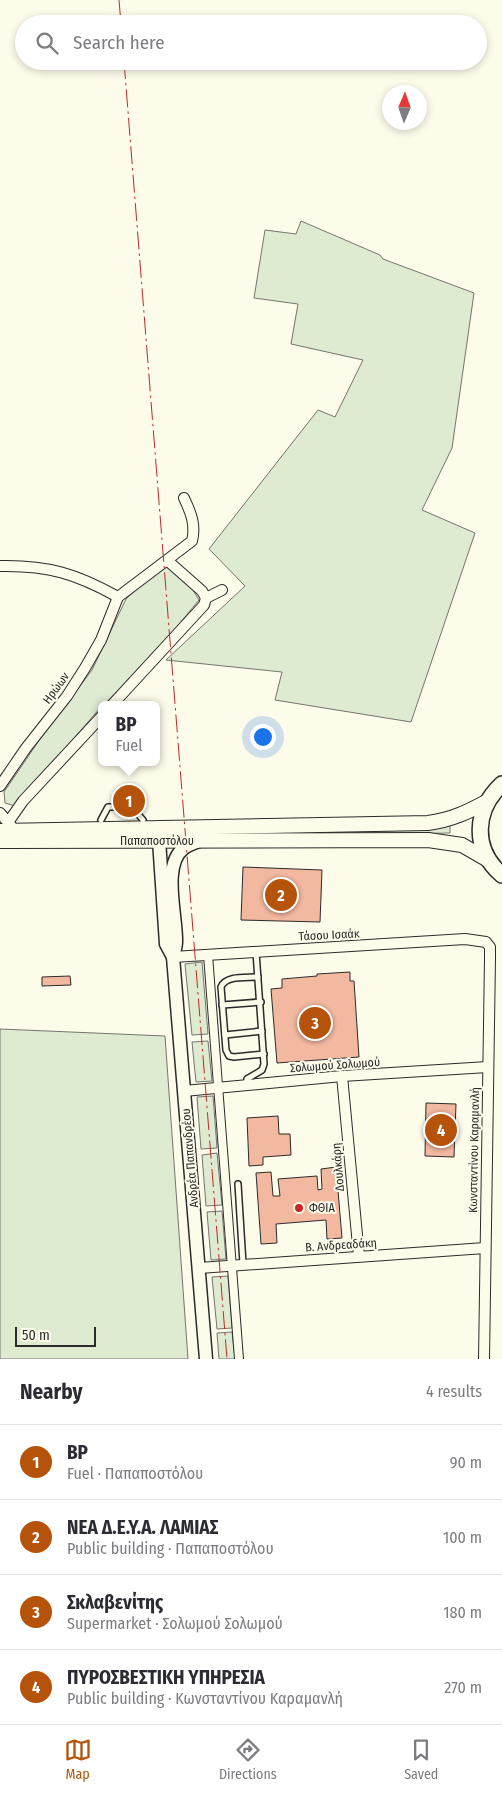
<!DOCTYPE html>
<html lang="en">
<head>
<meta charset="utf-8">
<style>
	body { margin:0; font-family:"Fira Sans Condensed",sans-serif; background:#f2f2f3; color:#2b2b33 }
	.compass { position:absolute; left:382px; top:85px; width:45px; height:45px; border-radius:50%; background:#fff; box-shadow:0 2px 8px #0003; rotate:2deg }
	.scale { position:absolute; left:15px; bottom:12px; width:81px; box-sizing:border-box; padding-left:5px; border:2px solid #2b2b2b; border-top:0; font-size:14px; line-height:18px; white-space:nowrap; color:#2b2b2b; -webkit-text-stroke:4px #fdfbea; paint-order:stroke }
	.you { position:absolute; left:262px; top:736px; width:18px; height:18px; margin:-12px; border:4px solid #fff; border-radius:50%; background:#1a73e8; box-shadow:0 0 0 8px #1a73e833 }
	.badge { display:grid; place-items:center; width:32px; height:32px; border-radius:50%; background:#b45309; color:#fff; font-size:16px; font-weight:700 }
	.pin { position:absolute; translate:-50% -50%; border:2px solid #fff; box-shadow:0 1px 5px #0006 }
	.popup { position:absolute; left:98px; top:701px; width:62px; height:65px; box-sizing:border-box; display:grid; place-content:center; border-radius:8px; background:#fff; filter:drop-shadow(0 1px 4px #0005); font-size:16px; white-space:nowrap; color:#7c7c81 }
	.popup b { font-size:19px; color:#2b2b33 }
	.popup::after { content:''; position:absolute; left:50%; top:100%; margin-left:-10px; border:10px solid transparent; border-top-color:#fff }
	.list { margin:0; padding:0; list-style:none }
	h2 { display:flex; justify-content:space-between; align-items:center; height:65px; margin:0; padding:0 20px; font-size:21px }
	h2 small { font-size:16px; font-weight:400; color:#7c7c81 }
	.list li { display:grid; grid-template-columns:32px 1fr auto; gap:15px; align-items:center; box-sizing:border-box; height:75px; padding:0 20px; border-top:1px solid #e1e1e2 }
	.list b { display:block; font-size:19px; white-space:nowrap }
	.list p { margin:0; font-size:16px; white-space:nowrap; color:#7c7c81 }
	.list em { font-size:16px; font-style:normal; color:#7c7c81 }
	.icon { flex:none; width:28px; height:28px; fill:none; stroke:currentColor; stroke-width:2; stroke-linecap:round; stroke-linejoin:round }
	.map { position:relative; flex:none; width:502px; height:1359px; overflow:hidden }
	.search { position:absolute; background:#fff; box-shadow:0 2px 8px #0003; left:15px; right:15px; top:15px; height:55px; display:flex; align-items:center; gap:12px; box-sizing:border-box; padding:0 18px; border-radius:28px; color:#7c7c81; font-size:19px }
	.sheet { height:365px; background:#fff }
	nav { display:flex; justify-content:space-around; align-items:center; box-sizing:border-box; height:70px; border-top:1px solid #e1e1e2; background:#fff; font-size:14px; color:#7c7c81 }
	nav a { display:grid; justify-items:center; gap:2px }
	nav .on { color:#b45309 }
	.map>svg:first-child { display:block }
</style>
</head>
<body>
<div class="map">
<svg width="502" height="1359" viewBox="0 0 502 1359">
	<rect width="100%" height="100%" fill="#fdfbea"/>
	<g fill="#deebd1" stroke="#74746e">
		<path d="M301,221L380,255L383,259L474,293L452,448L422,510L475,533L411,722L275,700L282,672L166,660L245,586L209,549L318,410L335,417L363,360L291,344L298,304L254,298L265,230L296,234Z"/>
		<path d="M168,566L190,585L199,600L175,629L104,705H102L101,707L15,806L5,803L4,792L38,742L92,670L126,599L142,584Z"/>
		<path d="M450,825V833L190,837V833Z"/>
		<path d="M202,962L208,1034L192,1035L185,964Z"/>
		<path d="M0,1029L165,1036L188,1359H0Z"/>
		<path d="M208,1041L212,1081L196,1082L192,1042Z"/>
		<path d="M213,1096L217,1148L201,1149L197,1097Z"/>
		<path d="M217,1153L222,1205L206,1206L202,1155Z"/>
		<path d="M222,1211L226,1259L211,1260L207,1212Z"/>
		<path d="M228,1276L232,1328L217,1329L212,1277Z"/>
		<path d="M232,1332L235,1359H219L217,1333Z"/>
	</g>
	<g fill="#f2b8a0" stroke="#2b2b2b">
		<path d="M122,792H135L136,816L123,817Z"/>
		<path d="M243,867L322,870L320,922L241,920Z"/>
		<path d="M350,972V981H354L359,1057L277,1063L271,989L282,988V979L317,976V974Z"/>
		<path d="M70,976L71,985L42,986V977Z"/>
		<path d="M426,1103L456,1104L454,1157L425,1156Z"/>
		<path d="M278,1116L279,1134H290L291,1155L263,1157V1165L249,1166L247,1118Z"/>
		<path d="M336,1167L342,1238L327,1239L326,1220L276,1224L277,1243L261,1244L256,1173L271,1172L273,1196H280L278,1179L317,1176L318,1190L322,1189L321,1169Z"/>
	</g>
	<g fill="none" stroke-linecap="round" stroke-linejoin="round">
		<defs>
			<g id="service">
				<path d="M101,820L108,807H132L143,820"/>
				<path d="M258,977C246,978 226,975 221,987L226,1050L229,1056L234,1057L264,1054"/>
				<path d="M222,1005L261,1002"/>
				<path d="M225,1035L262,1031"/>
				<path d="M246,1085L247,1079L262,1070L264,1064L256,952"/>
				<path d="M238,1184L243,1264"/>
			</g>
			<path id="pedestrian" d="M208,955L239,1359"/>
			<g id="minor">
				<path d="M0,566C48,565 77,574 118,597"/>
				<path d="M206,598L222,590"/>
				<path d="M112,705L204,605L206,598L202,591L168,561"/>
				<path d="M0,786L26,748L67,696L85,668L101,640L118,597L192,541C196,525 191,513 184,498"/>
				<path d="M0,813L12,827"/>
				<path d="M9,821L23,801L102,716"/>
				<path d="M173,957L465,939L486,942L490,947V958L484,1359"/>
				<path d="M342,1076L359,1256"/>
				<path d="M184,1091L342,1076L488,1067"/>
				<path d="M199,1268L485,1248"/>
			</g>
			<g id="tertiary">
				<path d="M162,832L159,840L166,944L173,957"/>
				<path d="M199,841C194,843 188,845 184,848C161,865 177,917 176,942C176,947 174,952 173,957L206,1359"/>
			</g>
			<g id="secondary">
				<path d="M0,831L428,823C451,820 468,812 488,801"/>
				<path d="M0,841L428,840L462,845L488,860"/>
			</g>
			<path id="primary" d="M502,784C474,810 472,849 502,875"/>
		</defs>
		<use href="#service" stroke="#2b2b2b" stroke-width="8"/>
		<use href="#pedestrian" stroke="#2b2b2b" stroke-width="10"/>
		<use href="#minor" stroke="#2b2b2b" stroke-width="12"/>
		<use href="#tertiary" stroke="#2b2b2b" stroke-width="15"/>
		<use href="#secondary" stroke="#2b2b2b" stroke-width="16"/>
		<use href="#primary" stroke="#2b2b2b" stroke-width="18"/>
		<use href="#service" stroke="#fdfbea" stroke-width="5"/>
		<use href="#pedestrian" stroke="#fdfbea" stroke-width="8"/>
		<use href="#minor" stroke="#fdfbea" stroke-width="10"/>
		<use href="#tertiary" stroke="#fdfbea" stroke-width="12"/>
		<use href="#secondary" stroke="#fdfbea" stroke-width="14"/>
		<use href="#primary" stroke="#fdfbea" stroke-width="15"/>
		<g stroke="#c62828" stroke-width="1" stroke-dasharray="18 4 2.5 4" stroke-linecap="butt">
			<path d="M119,0L121,24"/>
			<path d="M124,61L227,1359"/>
		</g>
	</g>
	<circle fill="#c62828" stroke="#fdfbea" stroke-width="2" cx="299" cy="1208" r="5"/>
	<g text-anchor="middle" dominant-baseline="central" stroke-width="4" stroke-linejoin="round" paint-order="stroke">
		<g font-size="12" fill="#2b2b2b" stroke="#fdfbea">
			<text transform="translate(56 688) rotate(-54)">Ηρώων</text>
			<text x="157" y="841">Παπαποστόλου</text>
			<text transform="translate(329 935) rotate(-3)">Τάσου Ισαάκ</text>
			<text transform="translate(335 1065) rotate(-4)">Σολωμού Σολωμού</text>
			<text transform="translate(474 1150) rotate(-89)">Κωνσταντίνου Καραμανλή</text>
			<text transform="translate(190 1158) rotate(-95)">Ανδρέα Παπανδρέου</text>
			<text transform="translate(338 1167) rotate(-95)">Δουλκάρη</text>
			<text transform="translate(341 1245) rotate(-4)">Β. Ανδρεαδάκη</text>
		</g>
		<g font-size="12" fill="#2b2b2b" stroke="#fdfbea" text-anchor="start">
			<text x="309" y="1208">ΦΘΙΑ</text>
		</g>
	</g>
</svg>
<svg class="compass" viewBox="-18 -18 36 36"><path d="M0-13l5 13h-10z" fill="#e53935"/><path d="M0 13l5-13h-10z" fill="#7c7c81"/></svg>
<div class="scale">50 m</div>
<div class="you"></div>
<div class="pin badge" style="left:129px;top:801px">1</div>
<div class="popup"><b>BP</b>Fuel</div>
<div class="pin badge" style="left:281px;top:895px">2</div>
<div class="pin badge" style="left:315px;top:1023px">3</div>
<div class="pin badge" style="left:441px;top:1130px">4</div>
<div class="search"><svg class="icon" aria-label="search" viewBox="0 0 24 24"><circle cx="10" cy="10" r="6"/><path d="M15 15l6 6"/></svg>Search here</div>
</div>
<section class="sheet">
<h2>Nearby<small>4 results</small></h2>
<ul class="list">
<li><span class="badge">1</span><div><b>BP</b><p>Fuel · Παπαποστόλου</p></div><em>90 m</em></li>
<li><span class="badge">2</span><div><b>ΝΕΑ Δ.Ε.Υ.Α. ΛΑΜΙΑΣ</b><p>Public building · Παπαποστόλου</p></div><em>100 m</em></li>
<li><span class="badge">3</span><div><b>Σκλαβενίτης</b><p>Supermarket · Σολωμού Σολωμού</p></div><em>180 m</em></li>
<li><span class="badge">4</span><div><b>ΠΥΡΟΣΒΕΣΤΙΚΗ ΥΠΗΡΕΣΙΑ</b><p>Public building · Κωνσταντίνου Καραμανλή</p></div><em>270 m</em></li>
</ul>
</section>
<nav>
<a class="on"><svg class="icon" aria-label="map" viewBox="0 0 24 24"><path d="M3 6l6-2 6 2 6-2v14l-6 2-6-2-6 2zM9 4v14M15 6v14"/></svg>Map</a>
<a><svg class="icon" aria-label="directions" viewBox="0 0 24 24"><path d="M12 3l9 9-9 9-9-9zM9 14v-3h6M13 9l2 2-2 2"/></svg>Directions</a>
<a><svg class="icon" aria-label="saved" viewBox="0 0 24 24"><path d="M7 4h10v16l-5-4-5 4z"/></svg>Saved</a>
</nav>
</body>
</html>
